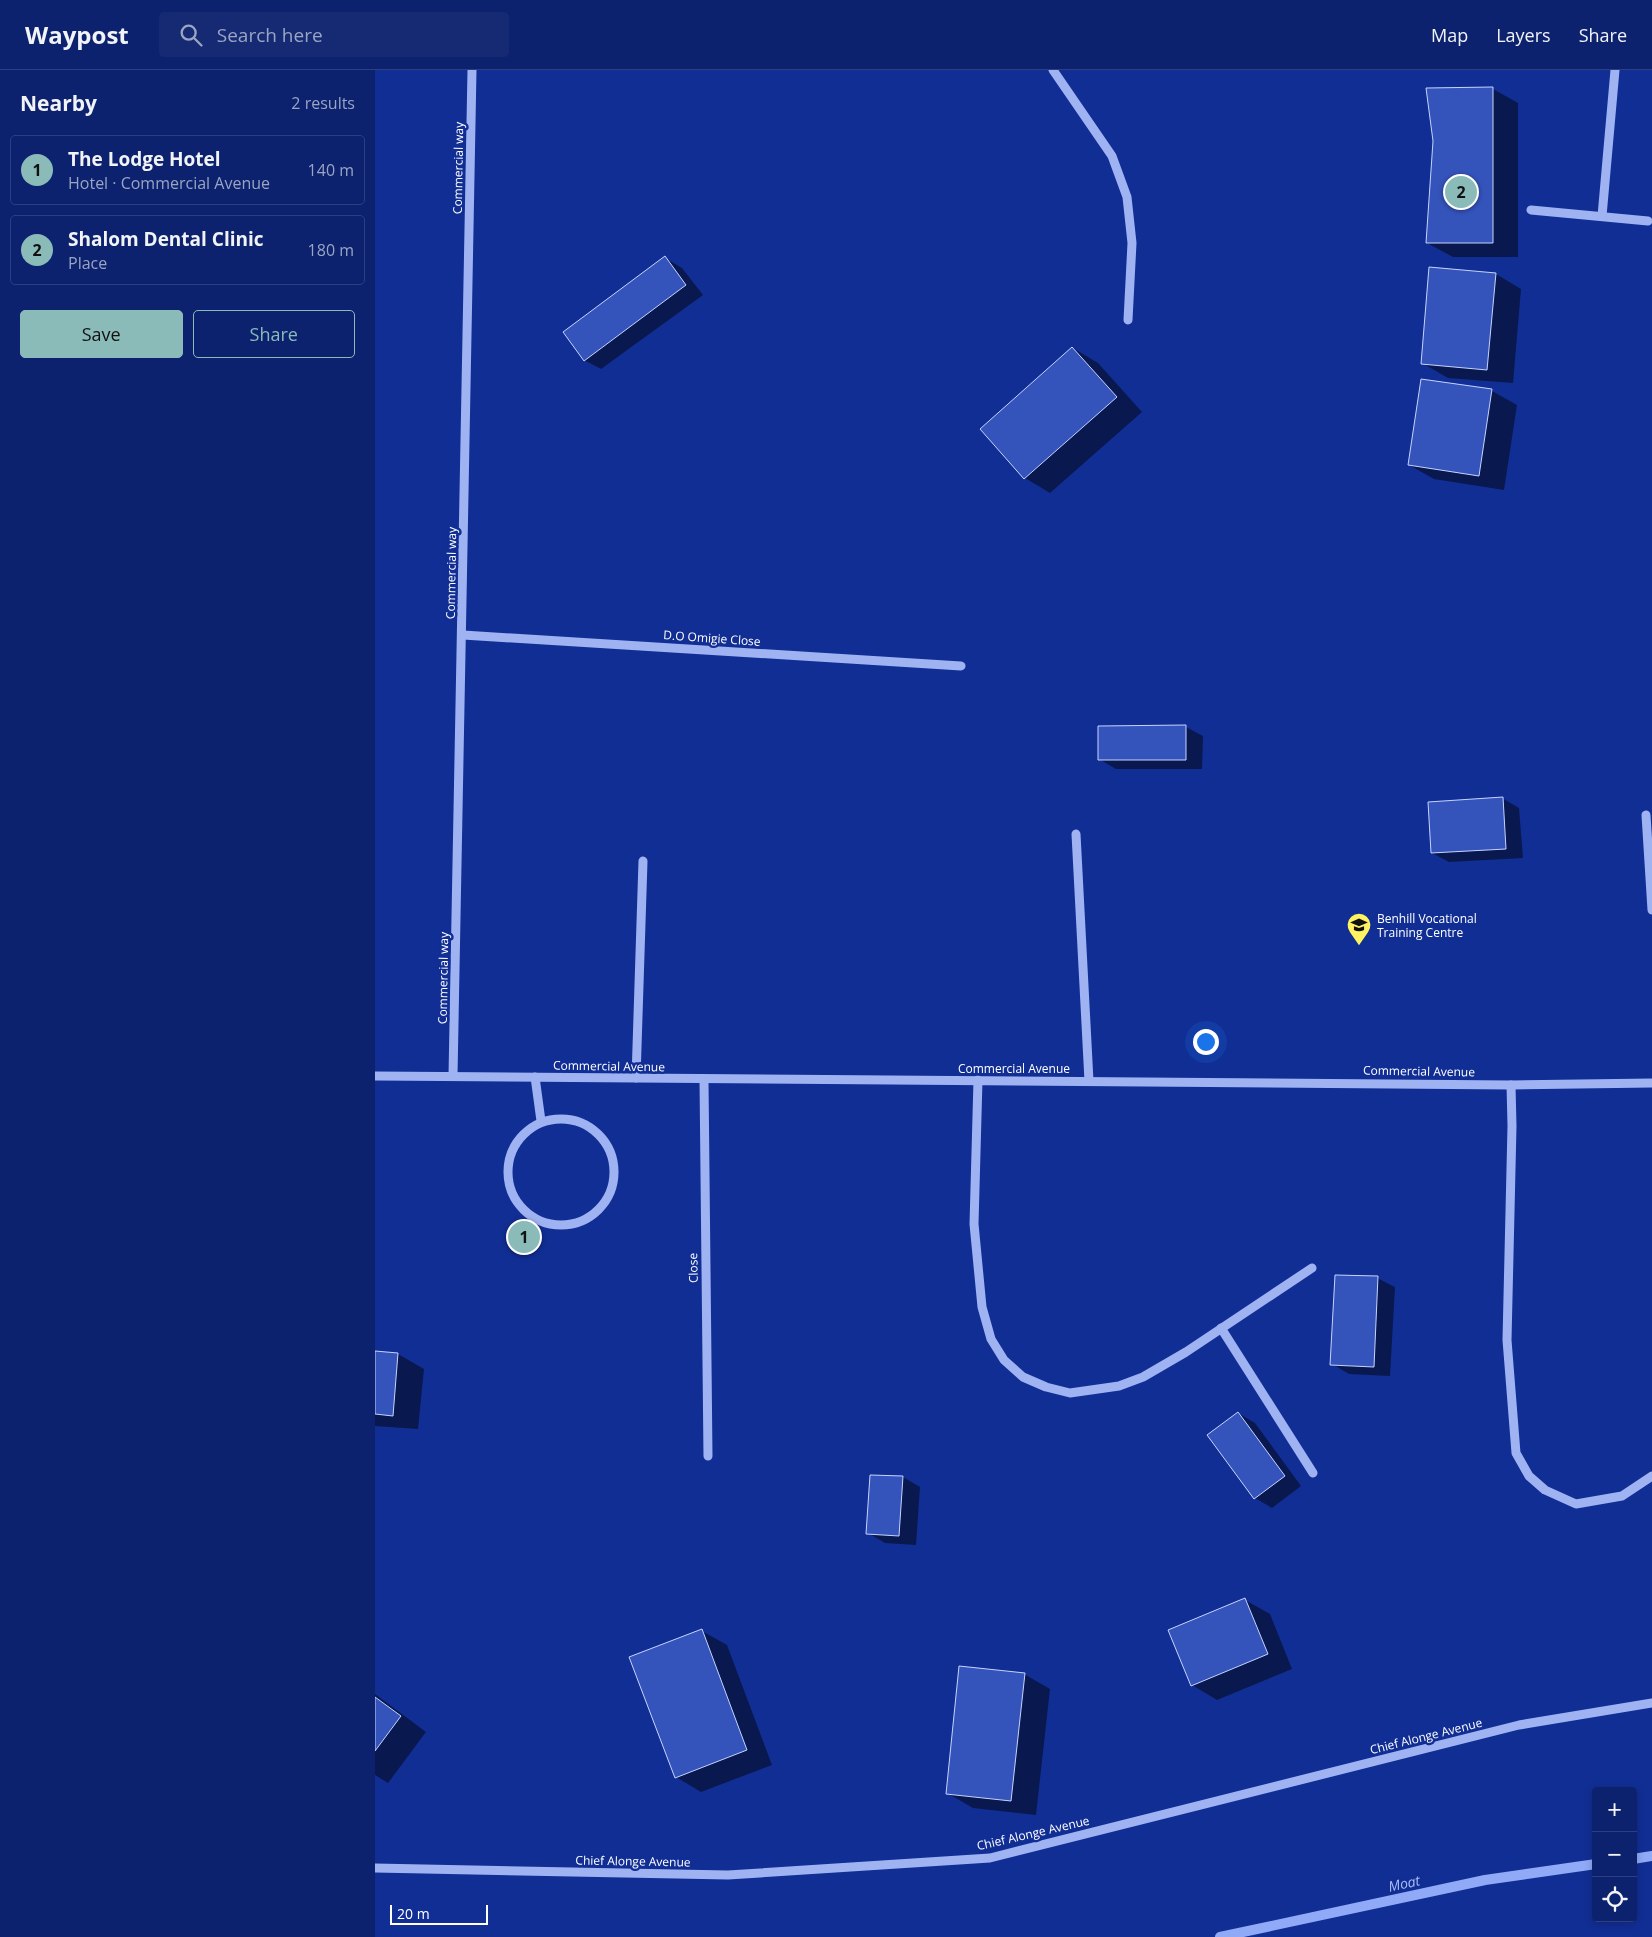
<!DOCTYPE html>
<html lang="en">
<head>
<meta charset="utf-8">
<style>
	body { margin:0; font-family:"Open Sans",sans-serif; background:#162a74; color:#f1f3f6 }
	.controls { position:absolute; right:15px; bottom:15px; display:grid; overflow:hidden; border-radius:5px; box-shadow:0 2px 8px #0003 }
	.controls button { width:45px; height:45px; display:grid; place-items:center; padding:0; border:0; border-bottom:1px solid #2d3f82; background:#0d226f; color:#f1f3f6; font:25px sans-serif }
	.scale { position:absolute; left:15px; bottom:12px; width:98px; box-sizing:border-box; padding-left:5px; border:2px solid #fff; border-top:0; font-size:14px; line-height:18px; white-space:nowrap; color:#fff; -webkit-text-stroke:4px #112e94; paint-order:stroke }
	.you { position:absolute; left:830px; top:971px; width:18px; height:18px; margin:-12px; border:4px solid #fff; border-radius:50%; background:#1a73e8; box-shadow:0 0 0 8px #1a73e833 }
	.badge { display:grid; place-items:center; width:32px; height:32px; border-radius:50%; background:#8bbbb9; color:#111; font-size:16px; font-weight:700 }
	.pin { position:absolute; translate:-50% -50%; border:2px solid #fff; box-shadow:0 1px 5px #0006 }
	.list { margin:0; padding:0; list-style:none }
	h2 { display:flex; justify-content:space-between; align-items:center; height:65px; margin:0; padding:0 20px; font-size:21px }
	h2 small { font-size:16px; font-weight:400; color:#9aa4c3 }
	.list li { display:grid; grid-template-columns:32px 1fr auto; gap:15px; align-items:center; box-sizing:border-box; height:70px; margin:0 10px 10px; padding:0 10px; border:1px solid #2d3f82; border-radius:5px }
	.list b { display:block; font-size:19px; white-space:nowrap }
	.list p { margin:0; font-size:16px; white-space:nowrap; color:#9aa4c3 }
	.list em { font-size:16px; font-style:normal; color:#9aa4c3 }
	.actions { display:flex; gap:10px; padding:15px 20px }
	.actions a { flex:1; padding:11px 0; border:1px solid #8bbbb9; border-radius:5px; text-align:center; font-size:18px; color:#8bbbb9 }
	.actions .main { background:#8bbbb9; color:#111 }
	.icon { flex:none; width:28px; height:28px; fill:none; stroke:currentColor; stroke-width:2; stroke-linecap:round; stroke-linejoin:round }
	.map { position:relative; flex:none; width:1277px; height:1867px; overflow:hidden }
	header { display:flex; align-items:center; gap:30px; box-sizing:border-box; height:70px; padding:0 25px; background:#0d226f; border-bottom:1px solid #2d3f82 }
	header strong { font-size:24px }
	nav { display:flex; gap:28px; margin-inline-start:auto; font-size:18px }
	.search { width:350px; height:45px; background:#162a74; display:flex; align-items:center; gap:12px; box-sizing:border-box; padding:0 18px; border-radius:5px; color:#9aa4c3; font-size:19px }
	main { display:flex }
	aside { flex:1; background:#0d226f }
	.map>svg:first-child { display:block }
</style>
</head>
<body>
<header>
<strong>Waypost</strong>
<div class="search"><svg class="icon" aria-label="search" viewBox="0 0 24 24"><circle cx="10" cy="10" r="6"/><path d="M15 15l6 6"/></svg>Search here</div>
<nav><a>Map</a><a>Layers</a><a>Share</a></nav>
</header>
<main>
<aside>
<h2>Nearby<small>2 results</small></h2>
<ul class="list">
<li><span class="badge">1</span><div><b>The Lodge Hotel</b><p>Hotel · Commercial Avenue</p></div><em>140 m</em></li>
<li><span class="badge">2</span><div><b>Shalom Dental Clinic</b><p>Place</p></div><em>180 m</em></li>
</ul>
<div class="actions"><a class="main">Save</a><a>Share</a></div>
</aside>
<div class="map">
<svg width="1277" height="1867" viewBox="0 0 1277 1867">
	<rect width="100%" height="100%" fill="#112e94"/>
	<g fill="#0007">
		<path d="M1118,19L1143,33V187H1078L1052,173Z"/>
		<path d="M290,188L307,198L328,225L226,299L209,290Z"/>
		<path d="M1121,204L1146,219L1138,313L1073,308L1047,293Z"/>
		<path d="M698,278L723,293L767,342L675,423L650,408L607,359Z"/>
		<path d="M1117,321L1142,335L1129,420L1059,409L1034,395Z"/>
		<path d="M811,657L828,666L827,699H741L724,689Z"/>
		<path d="M1127,728L1144,738L1148,788L1074,792L1057,783Z"/>
		<path d="M1002,1208L1020,1217L1015,1306L974,1304L957,1294Z"/>
		<path d="M0,1282L23,1284L49,1299L43,1359L0,1356Z"/>
		<path d="M863,1343L880,1353L926,1416L897,1438L880,1428Z"/>
		<path d="M528,1407L545,1417L541,1475L510,1473L493,1463Z"/>
		<path d="M870,1530L895,1544L917,1599L842,1630L817,1615Z"/>
		<path d="M327,1561L352,1575L397,1695L326,1722L301,1707Z"/>
		<path d="M649,1604L675,1619L661,1745L598,1738L572,1723Z"/>
		<path d="M0,1624L51,1662L13,1713L0,1705Z"/>
	</g>
	<g fill="none" stroke-linecap="round" stroke-linejoin="round">
		<g stroke="#90aaf7" stroke-width="10">
			<path d="M1258,1789L1277,1786"/>
			<path d="M845,1867L1110,1810L1221,1794"/>
		</g>
	</g>
	<g fill="#3454bc" stroke="#c6d4fe">
		<path d="M1118,17V173H1051L1058,71L1051,18Z"/>
		<path d="M290,186L311,215L209,291L188,262Z"/>
		<path d="M1054,197L1121,203L1112,300L1046,294Z"/>
		<path d="M697,277L742,327L649,409L605,359Z"/>
		<path d="M1046,309L1117,319L1104,406L1033,395Z"/>
		<path d="M811,655V690H723V656Z"/>
		<path d="M1128,727L1131,779L1056,783L1053,732Z"/>
		<path d="M960,1205L1003,1206L999,1297L955,1295Z"/>
		<path d="M0,1281L23,1283L18,1346L0,1344Z"/>
		<path d="M863,1342L910,1406L879,1429L832,1365Z"/>
		<path d="M495,1405L528,1406L524,1466L491,1464Z"/>
		<path d="M870,1528L893,1584L816,1616L793,1560Z"/>
		<path d="M327,1559L372,1680L300,1708L254,1587Z"/>
		<path d="M584,1596L650,1603L636,1731L571,1724Z"/>
		<path d="M0,1627L26,1646L0,1681Z"/>
	</g>
	<g fill="none" stroke-linecap="round" stroke-linejoin="round">
		<g stroke="#9fb3f3" stroke-width="9">
			<path d="M678,0L737,86L752,127L757,173L753,250"/>
			<path d="M1156,140L1273,151"/>
			<path d="M1227,146L1240,0"/>
			<path d="M88,565L586,596"/>
			<path d="M1271,745L1277,840"/>
			<path d="M701,764L714,1011"/>
			<path d="M0,1006L1136,1015L1277,1013"/>
			<path d="M78,1006L97,0"/>
			<path d="M160,1007L166,1051"/>
			<path d="M261,1008L268,791"/>
			<path d="M329,1010L333,1386"/>
			<path d="M603,1010L599,1154L607,1237L616,1269L629,1290L648,1307L671,1317L695,1323L744,1316L768,1307L811,1282L937,1198"/>
			<path d="M1136,1015L1137,1056L1132,1270L1141,1383L1154,1406L1170,1420L1201,1434L1247,1426L1277,1406"/>
			<circle cx="186" cy="1102" r="53"/>
			<path d="M846,1258L938,1403"/>
			<path d="M0,1798L353,1805L615,1788L1144,1655L1277,1633"/>
		</g>
	</g>
	<defs>
		<symbol id="school-pin" viewBox="-11 -11 22 30"><path d="M0 17L-7.5 6A9.5 9.5 0 1 1 7.5 6Z" fill="#fff361" stroke="#112e94"/><path d="M0-5L7-2L0 1L-7-2ZM-4 1L0 2.5L4 1V4Q0 6-4 4Z" fill="#111"/></symbol>
	</defs>
	<g fill-rule="evenodd">
		<use href="#school-pin" x="970" y="841" width="28" height="38"/>
	</g>
	<g text-anchor="middle" dominant-baseline="central" stroke-width="5" stroke-linejoin="round" paint-order="stroke">
		<g font-size="12" fill="#fff" stroke="#112e94">
			<text transform="translate(83 98) rotate(-89)">Commercial way</text>
			<text transform="translate(76 503) rotate(-89)">Commercial way</text>
			<text transform="translate(337 568) rotate(4)">D.O Omigie Close</text>
			<text transform="translate(68 908) rotate(-89)">Commercial way</text>
			<text transform="translate(234 996) rotate(1)">Commercial Avenue</text>
			<text x="639" y="998">Commercial Avenue</text>
			<text transform="translate(1044 1001) rotate(1)">Commercial Avenue</text>
			<text transform="translate(318 1198) rotate(-91)">Close</text>
			<text transform="translate(1051 1666) rotate(-14)">Chief Alonge Avenue</text>
			<text transform="translate(658 1763) rotate(-13)">Chief Alonge Avenue</text>
			<text transform="translate(258 1791) rotate(1)">Chief Alonge Avenue</text>
		</g>
		<g font-size="12" fill="#fff" stroke="#112e94" text-anchor="start">
			<text x="1002" y="848">Benhill Vocational<tspan x="1002" dy="14">Training Centre</tspan></text>
		</g>
		<g font-size="14" font-style="italic" fill="#abbefa" stroke="#112e94">
			<text transform="translate(1029 1813) rotate(-12)">Moat</text>
		</g>
	</g>
</svg>
<div class="controls">
<button>+</button>
<button>−</button>
<button><svg class="icon" aria-label="locate" viewBox="0 0 24 24"><circle cx="12" cy="12" r="6"/><path d="M12 2v4M12 18v4M2 12h4M18 12h4"/></svg></button>
</div>
<div class="scale">20 m</div>
<div class="you"></div>
<div class="pin badge" style="left:149px;top:1167px">1</div>
<div class="pin badge" style="left:1086px;top:122px">2</div>
</div>
</main>
</body>
</html>
